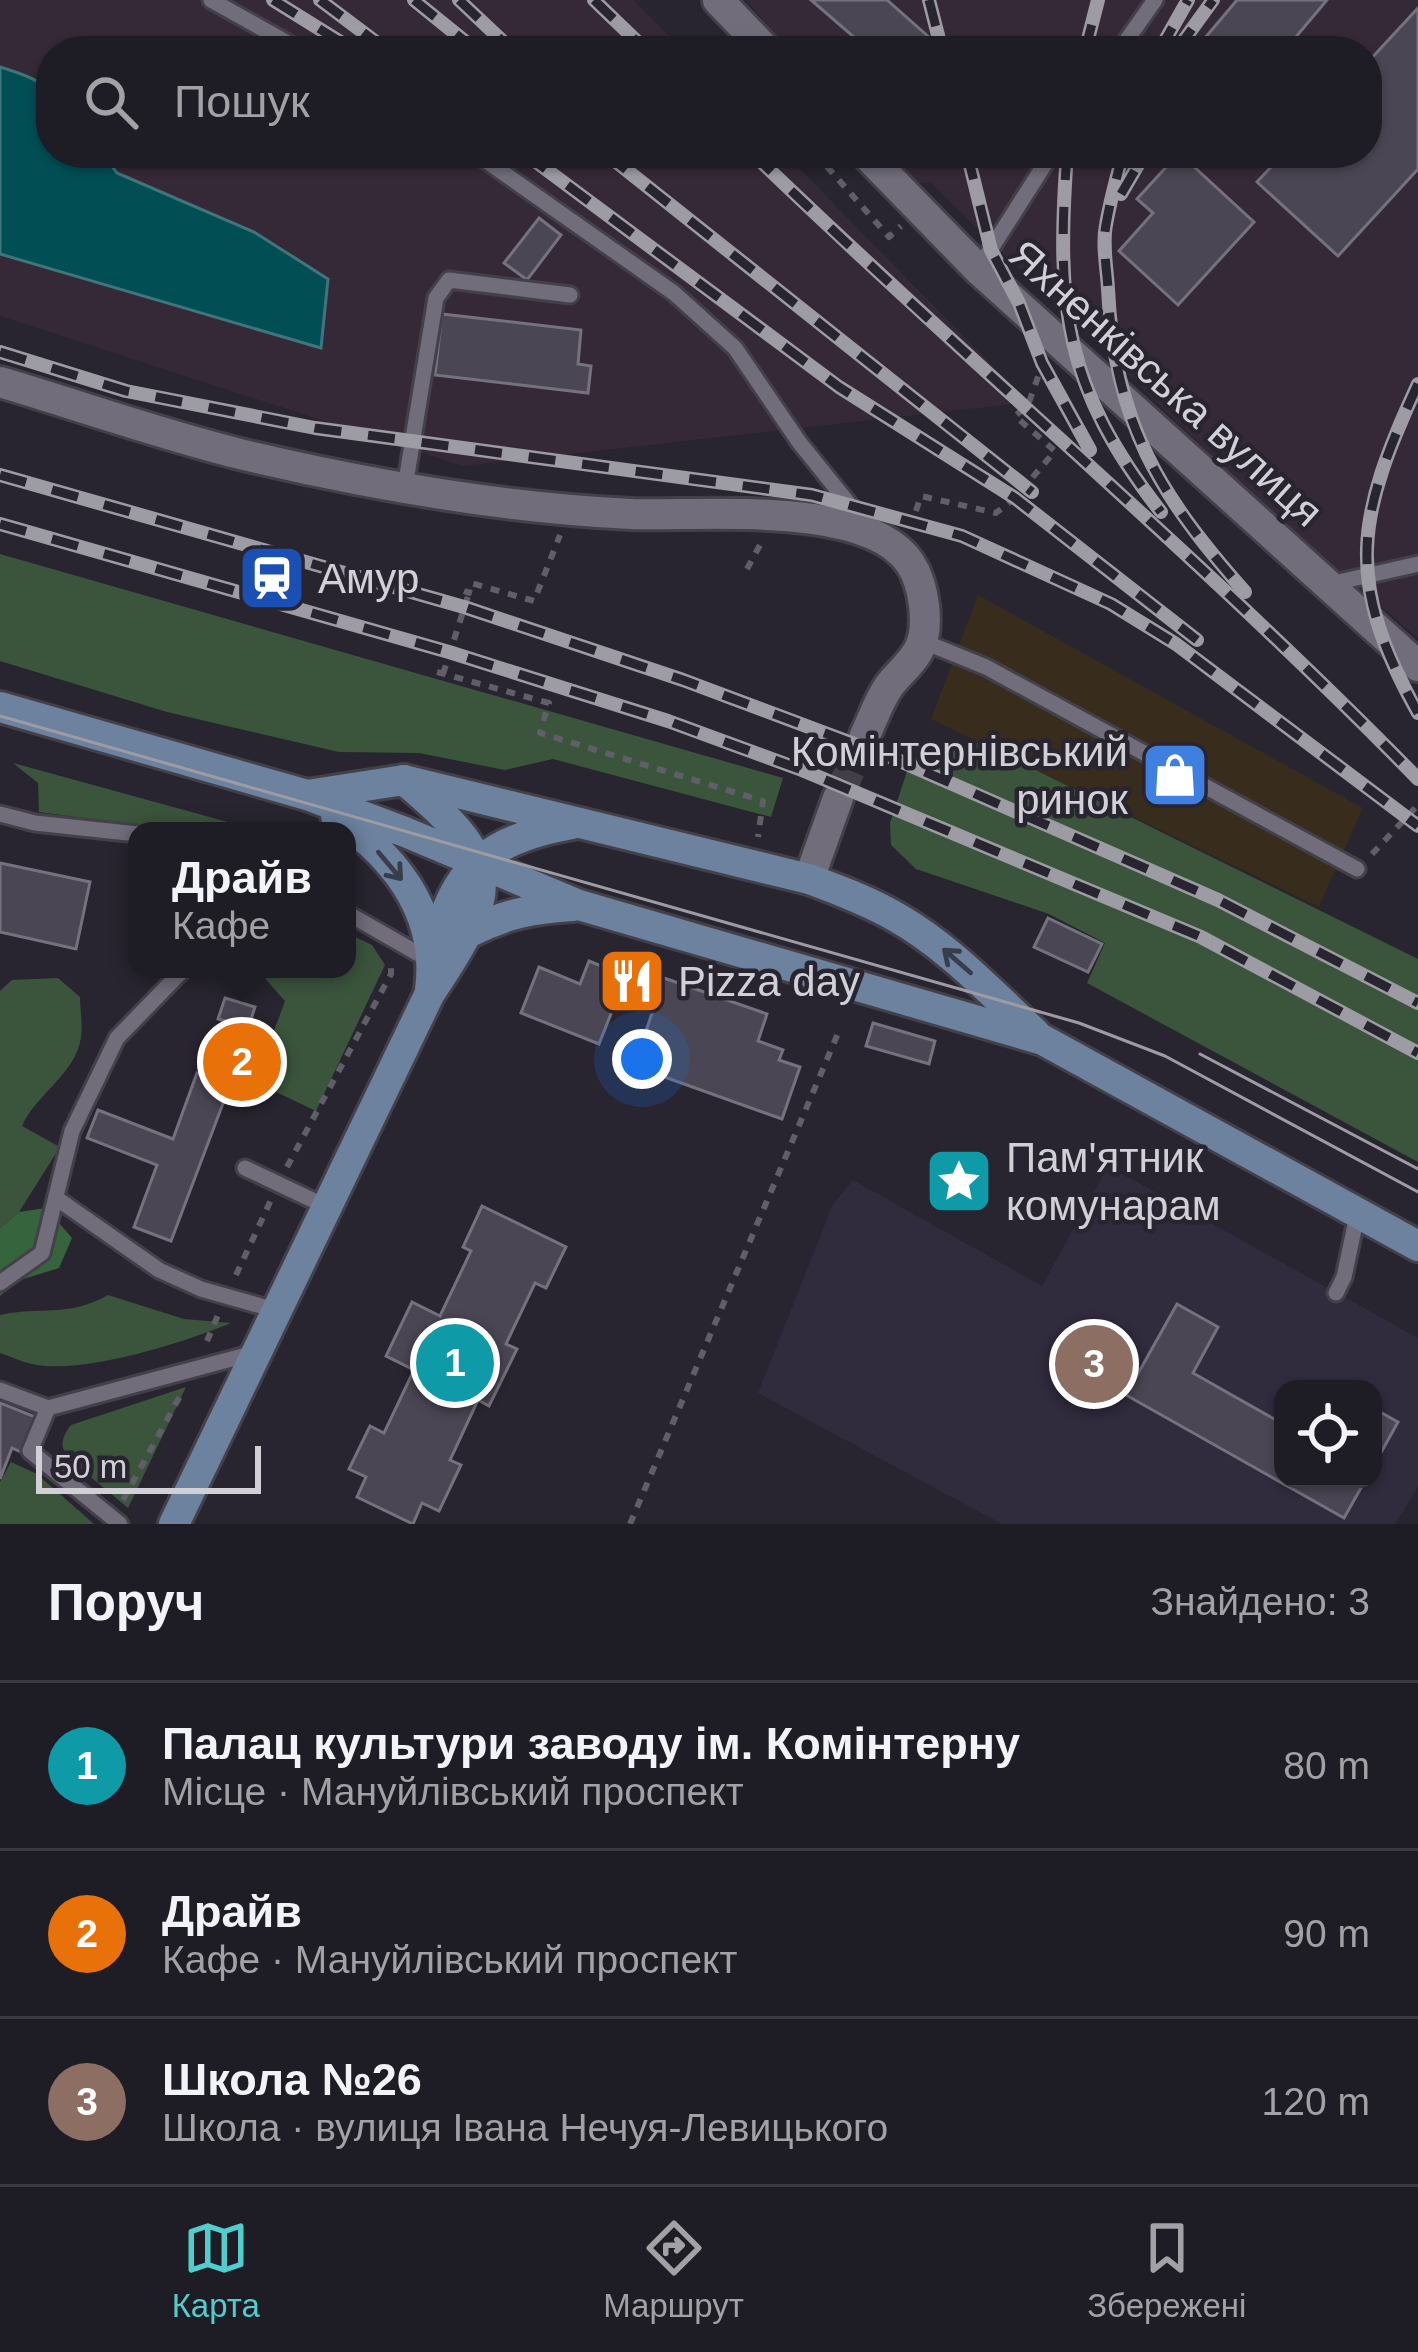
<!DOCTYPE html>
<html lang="uk">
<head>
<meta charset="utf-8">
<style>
	body { margin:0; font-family:Helvetica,sans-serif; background:#2b2931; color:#f1f3f6 }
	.controls { position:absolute; right:36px; bottom:36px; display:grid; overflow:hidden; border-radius:24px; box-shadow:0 3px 9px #0004 }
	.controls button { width:108px; height:108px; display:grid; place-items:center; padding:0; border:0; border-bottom:3px solid #3c3a41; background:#1e1c24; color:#f1f3f6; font:60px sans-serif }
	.scale { position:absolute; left:36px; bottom:30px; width:225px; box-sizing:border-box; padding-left:12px; border:6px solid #d2d0d7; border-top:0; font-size:33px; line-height:42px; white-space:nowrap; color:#d2d0d7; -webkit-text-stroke:9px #282530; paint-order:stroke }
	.you { position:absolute; left:642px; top:1059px; width:42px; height:42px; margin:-30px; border:9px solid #fff; border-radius:50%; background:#1a73e8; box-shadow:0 0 0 18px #1a73e833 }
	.badge { display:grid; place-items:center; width:78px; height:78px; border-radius:50%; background:#52cdce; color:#fff; font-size:39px; font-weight:700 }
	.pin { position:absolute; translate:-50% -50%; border:6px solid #fff; box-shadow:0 3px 12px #0006 }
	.popup { position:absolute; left:128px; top:822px; width:228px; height:156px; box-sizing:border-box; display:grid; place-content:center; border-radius:24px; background:#1e1c24; filter:drop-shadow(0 3px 9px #0005); font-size:39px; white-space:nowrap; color:#a1a1a6 }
	.popup b { font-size:45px; color:#f1f3f6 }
	.popup::after { content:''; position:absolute; left:50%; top:100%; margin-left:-24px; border:24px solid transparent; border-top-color:#1e1c24 }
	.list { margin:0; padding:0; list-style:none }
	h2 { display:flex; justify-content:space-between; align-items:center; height:156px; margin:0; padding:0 48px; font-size:51px }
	h2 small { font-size:39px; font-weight:400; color:#a1a1a6 }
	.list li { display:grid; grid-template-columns:78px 1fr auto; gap:36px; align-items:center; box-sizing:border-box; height:168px; padding:0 48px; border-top:3px solid #3c3a41 }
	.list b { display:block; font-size:45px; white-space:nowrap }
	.list p { margin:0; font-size:39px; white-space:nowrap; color:#a1a1a6 }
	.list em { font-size:39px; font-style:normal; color:#a1a1a6 }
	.icon { flex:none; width:66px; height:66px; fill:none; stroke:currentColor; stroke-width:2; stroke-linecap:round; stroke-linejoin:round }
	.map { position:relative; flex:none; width:1418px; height:1524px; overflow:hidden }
	.search { position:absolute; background:#1e1c24; box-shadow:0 3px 9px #0004; left:36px; right:36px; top:36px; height:132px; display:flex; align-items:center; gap:30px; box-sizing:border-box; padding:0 42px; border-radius:48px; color:#a1a1a6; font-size:45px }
	.sheet { height:660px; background:#1e1c24 }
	nav { display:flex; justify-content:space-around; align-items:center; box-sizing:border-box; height:168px; border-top:3px solid #3c3a41; background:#1e1c24; font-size:33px; color:#a1a1a6 }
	nav a { display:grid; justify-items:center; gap:6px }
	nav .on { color:#52cdce }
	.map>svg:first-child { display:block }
</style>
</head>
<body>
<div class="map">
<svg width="1418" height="1524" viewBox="0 0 1418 1524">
	<rect width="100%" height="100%" fill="#282530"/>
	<path fill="#382c1d" d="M978,595L1363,808L1319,907L931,719Z"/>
	<g fill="#362937">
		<path d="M0,0H634L684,51H51V153H784L1028,402L463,466L0,316Z"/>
		<path d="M746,0H1418V638L1258,501L930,182L904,186L876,153H1367V51H789Z"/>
	</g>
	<path fill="#302b3d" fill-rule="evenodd" d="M1108,1166L1418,1338V1487L1395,1524H1002L758,1393L833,1204L853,1180L1042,1286ZM1283,1389H1373V1479H1283Z"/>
	<g fill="#3b553d">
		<path d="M0,554L783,778L771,817L553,759L505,770L419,753L339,752L167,712L0,661Z"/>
		<path d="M979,742L1418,959V1162L1087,983L1105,943L1049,914L916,869L891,845L890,823L914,750L971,746Z"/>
		<path d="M13,763L261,831H181L39,812L38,783Z"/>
		<path d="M347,933L372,945L385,965L316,1111L255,1082L285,1001L261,974L251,969H347Z"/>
		<path d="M58,978L80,997C80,1010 83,1025 81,1037C76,1074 36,1094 22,1126L60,1147L19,1212L0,1228V991L12,980Z"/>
		<path d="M108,1295L184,1319L231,1323C182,1343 88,1373 37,1365C24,1363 12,1357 0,1353V1315C40,1306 68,1318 108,1295Z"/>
		<path d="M186,1387L128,1508L68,1458C59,1445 62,1437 71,1425Z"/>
		<path d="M11,1462L37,1474L94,1524H0V1482Z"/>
	</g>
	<path fill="#36643c" d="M46,1208L72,1238L59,1268L17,1281L0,1296V1228L19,1212Z"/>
	<path fill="#024e55" stroke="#40757c" stroke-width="3" d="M0,67C64,87 51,91 51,153H102L117,173L254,232L328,279L321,348L0,254Z"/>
	<g fill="#4a4653" stroke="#75717f" stroke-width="3">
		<path d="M811,0H887L930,38L918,51H870Z"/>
		<path d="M1237,0H1327L1284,51H1194Z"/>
		<path d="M1418,8V169L1338,256L1257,182L1284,153H1367V63Z"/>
		<path d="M1179,153L1254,222L1178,305L1119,251L1153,213L1137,199Z"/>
		<path d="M539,218L561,235L527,280L504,263Z"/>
		<path d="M442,314L581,330L578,364L591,366L588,393L435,375Z"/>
		<path d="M0,863L90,882L76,949L0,932Z"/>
		<path d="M1048,918L1102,944L1088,972L1034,947Z"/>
		<path d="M589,961L626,976L599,1044L521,1013L539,967L580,984Z"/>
		<path d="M664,978L767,1014L758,1041L783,1050L779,1060L800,1067L782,1119L634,1066Z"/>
		<path d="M225,998L255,1007L248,1028L218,1019Z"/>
		<path d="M873,1023L935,1041L929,1064L866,1046Z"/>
		<path d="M227,1037L249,1046L236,1078L214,1069Z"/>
		<path d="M197,1073L230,1085L171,1241L134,1227L157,1165L87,1138L98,1110L173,1139Z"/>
		<path d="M482,1206L566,1247L546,1288L535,1283L506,1344L517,1349L489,1406L478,1400L450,1460L461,1465L439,1511L422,1503L413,1524L357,1497L366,1477L349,1469L370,1426L384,1433L414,1370L386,1356L412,1302L440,1316L471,1251L463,1247Z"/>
		<path d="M1177,1304L1218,1327L1193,1373L1283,1424V1479H1366L1344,1518L1126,1395Z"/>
		<path d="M0,1403L38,1418L23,1453L12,1448L0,1479Z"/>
		<path d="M1373,1408L1398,1422L1373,1467Z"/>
	</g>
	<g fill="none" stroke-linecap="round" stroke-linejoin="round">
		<path stroke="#423f49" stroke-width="30" stroke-dasharray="30 15" stroke-linecap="butt" d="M838,798L865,735"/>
		<defs>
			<g id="service">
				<path d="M211,0L302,51"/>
				<path d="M1119,51L1155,0"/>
				<path d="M475,153L674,293L735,348L799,442L869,529"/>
				<path d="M978,269L1052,153"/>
				<path d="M405,487L436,298L449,280L570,295"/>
				<path d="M1330,584L1418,564"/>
				<path d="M922,641L986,667L1357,869"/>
				<path d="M0,814L35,823L137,834"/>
				<path d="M347,913L431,961"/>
				<path d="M245,1168L325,1206"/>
				<path d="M56,1198L159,1270L201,1289L275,1310"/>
				<path d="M0,1283L42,1253L72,1131L117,1038L184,969"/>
				<path d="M1336,1293L1344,1277L1358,1211"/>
				<path d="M0,1390L48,1408L254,1353"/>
				<path d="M48,1408L30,1451L120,1524"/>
			</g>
			<g id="minor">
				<path d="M0,382C81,406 162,435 244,455C367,484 505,508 631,514C699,517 867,499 910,563C924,584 931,628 918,651C911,664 898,674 889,686C879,700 873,719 865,735"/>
				<path d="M809,879L838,798"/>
			</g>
			<g id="tertiary">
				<path d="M718,0L767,51"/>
				<path d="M865,153L978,269L1418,666"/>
			</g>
			<g id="secondary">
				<path d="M0,707L307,795L405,832L579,905L1043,1040L1418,1246"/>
				<path d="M307,795L404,780L809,879C839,890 868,901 896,917C949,947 991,993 1035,1033"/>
				<path d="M336,816C397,858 440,914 430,990"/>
				<path d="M470,932C505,914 534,908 573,906"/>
				<path d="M436,951C450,868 492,838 572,824"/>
				<path d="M174,1524L430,993C500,889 504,863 404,780"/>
			</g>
		</defs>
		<use href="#service" stroke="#43404a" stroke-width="21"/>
		<use href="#minor" stroke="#43404a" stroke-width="36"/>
		<use href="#tertiary" stroke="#43404a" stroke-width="36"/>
		<use href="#secondary" stroke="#43404a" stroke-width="36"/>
		<g stroke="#605e67" stroke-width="6" stroke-dasharray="9 9" stroke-linecap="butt">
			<path d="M815,153L889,237L901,226"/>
			<path d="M910,528L921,496L996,513L1015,498L1055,451L1015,416L1028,405L1043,363"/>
			<path d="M747,569L760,545"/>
			<path d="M464,591L469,593L471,583L534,601L560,535"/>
			<path d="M437,672L549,703L540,733L763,801L758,837"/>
			<path d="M443,674L469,593"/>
			<path d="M1372,854L1418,805"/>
			<path d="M287,1167L391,974V960"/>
			<path d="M236,1275L271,1200"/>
			<path d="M207,1341L218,1315"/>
			<path d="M123,1500L180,1396"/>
			<path d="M630,1524L839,1031"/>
		</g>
		<use href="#service" stroke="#716d7b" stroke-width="15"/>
		<use href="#minor" stroke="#716d7b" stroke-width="30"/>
		<use href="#tertiary" stroke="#716d7b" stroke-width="30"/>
		<use href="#secondary" stroke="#6c829e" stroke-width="30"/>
		<g stroke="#9d9ba3" stroke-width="3">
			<path d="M0,716L1079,1023L1165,1056L1418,1192"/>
			<path d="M1200,1054L1418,1169"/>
		</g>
		<defs>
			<g id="rail">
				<path d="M273,0L355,51"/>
				<path d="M320,0L388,51"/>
				<path d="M414,0L477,51"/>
				<path d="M459,0L513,51"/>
				<path d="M594,0L647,51"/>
				<path d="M929,0L942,51"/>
				<path d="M1085,51L1098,0"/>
				<path d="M1159,51L1188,0"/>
				<path d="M1176,51L1213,0"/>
				<path d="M524,153L839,387L1015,498L1197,640"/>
				<path d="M605,153L1032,492"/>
				<path d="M752,153C971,365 1205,561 1418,779"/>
				<path d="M967,153L991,250L1019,303L1042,363L1090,450"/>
				<path d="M1067,153C1056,307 1063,386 1161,512"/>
				<path d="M1123,153C1117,177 1110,201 1106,225C1102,245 1107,269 1108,289C1114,422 1159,495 1245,592"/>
				<path d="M1121,194L1145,153"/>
				<path d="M0,352L126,391L315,428L812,495L962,536L1111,604L1176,644L1418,826"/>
				<path d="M1418,384C1356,518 1344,580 1418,713"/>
				<path d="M0,475L464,607L683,680L900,761L1218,900L1418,1003"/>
				<path d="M0,524L449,652L668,721L802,770L1201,937L1418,1053"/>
			</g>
		</defs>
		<use href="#rail" stroke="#9d9ba3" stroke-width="14"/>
		<use href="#rail" stroke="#282530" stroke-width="9" stroke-dasharray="27" stroke-linecap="butt"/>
	</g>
	<defs><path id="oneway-shaft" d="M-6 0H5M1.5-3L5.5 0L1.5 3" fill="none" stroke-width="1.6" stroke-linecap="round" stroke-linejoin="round" transform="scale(3)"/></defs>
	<g stroke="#393c4c">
		<use href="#oneway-shaft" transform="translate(390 866) rotate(50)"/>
		<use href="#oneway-shaft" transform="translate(957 961) rotate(-139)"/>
	</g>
	<defs>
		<symbol id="station-square" viewBox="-11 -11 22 22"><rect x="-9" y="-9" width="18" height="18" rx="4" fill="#1a4fb4" stroke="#282530"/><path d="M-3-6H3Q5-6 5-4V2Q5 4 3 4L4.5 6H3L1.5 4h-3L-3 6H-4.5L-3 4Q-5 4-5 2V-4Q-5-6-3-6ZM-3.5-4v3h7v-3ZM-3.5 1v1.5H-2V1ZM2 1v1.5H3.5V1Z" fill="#fff"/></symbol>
		<symbol id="shop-square" viewBox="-11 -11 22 22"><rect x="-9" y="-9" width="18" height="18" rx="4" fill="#3f7fe0" stroke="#282530"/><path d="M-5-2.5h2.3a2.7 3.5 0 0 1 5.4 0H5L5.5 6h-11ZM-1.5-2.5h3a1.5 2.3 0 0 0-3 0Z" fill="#fff"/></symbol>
		<symbol id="restaurant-square" viewBox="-11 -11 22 22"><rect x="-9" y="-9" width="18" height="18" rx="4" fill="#e8710a" stroke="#282530"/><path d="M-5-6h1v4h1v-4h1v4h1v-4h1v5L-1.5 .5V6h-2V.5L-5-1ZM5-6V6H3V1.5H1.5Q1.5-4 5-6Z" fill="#fff"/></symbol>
		<symbol id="sight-square" viewBox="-11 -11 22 22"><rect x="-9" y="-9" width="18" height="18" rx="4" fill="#0f9aa8" stroke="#282530"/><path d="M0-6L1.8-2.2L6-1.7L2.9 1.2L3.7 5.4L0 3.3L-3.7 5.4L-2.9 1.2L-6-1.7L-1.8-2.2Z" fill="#fff"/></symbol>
	</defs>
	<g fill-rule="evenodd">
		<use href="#station-square" x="234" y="540" width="76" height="76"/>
		<use href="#shop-square" x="1137" y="737" width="76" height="76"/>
		<use href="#restaurant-square" x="594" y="943" width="76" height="76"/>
		<use href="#sight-square" x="921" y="1143" width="76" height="76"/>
	</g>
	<g text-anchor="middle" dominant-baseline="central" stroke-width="9" stroke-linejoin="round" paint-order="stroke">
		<g font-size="42" fill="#d2d0d7" stroke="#282530">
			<text transform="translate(1166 383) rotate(42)">Яхненківська вулиця</text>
		</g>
		<g font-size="42" fill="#d2d0d7" stroke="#282530" text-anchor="start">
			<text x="318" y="578">Амур</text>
			<text x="1128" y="751" text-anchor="end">Комінтернівський<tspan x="1128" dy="48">ринок</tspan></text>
			<text x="678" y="981">Pizza day</text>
			<text x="1006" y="1157">Пам'ятник<tspan x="1006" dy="48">комунарам</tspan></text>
		</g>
	</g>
</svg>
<div class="controls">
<button><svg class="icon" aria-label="locate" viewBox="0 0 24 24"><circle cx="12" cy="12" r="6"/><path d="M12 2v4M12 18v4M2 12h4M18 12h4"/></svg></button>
</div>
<div class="scale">50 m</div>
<div class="you"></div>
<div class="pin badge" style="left:455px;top:1363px;background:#0f9aa8">1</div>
<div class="pin badge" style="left:242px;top:1062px;background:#e8710a">2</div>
<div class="popup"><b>Драйв</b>Кафе</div>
<div class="pin badge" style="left:1094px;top:1364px;background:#8d6e63">3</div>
<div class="search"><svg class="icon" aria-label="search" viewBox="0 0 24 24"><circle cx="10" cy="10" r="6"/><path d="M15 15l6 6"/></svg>Пошук</div>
</div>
<section class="sheet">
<h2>Поруч<small>Знайдено: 3</small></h2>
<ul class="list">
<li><span class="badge" style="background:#0f9aa8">1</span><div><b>Палац культури заводу ім. Комінтерну</b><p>Місце · Мануйлівський проспект</p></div><em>80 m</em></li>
<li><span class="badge" style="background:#e8710a">2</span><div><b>Драйв</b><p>Кафе · Мануйлівський проспект</p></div><em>90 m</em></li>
<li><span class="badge" style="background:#8d6e63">3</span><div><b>Школа №26</b><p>Школа · вулиця Івана Нечуя-Левицького</p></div><em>120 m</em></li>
</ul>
</section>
<nav>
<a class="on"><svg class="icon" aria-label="map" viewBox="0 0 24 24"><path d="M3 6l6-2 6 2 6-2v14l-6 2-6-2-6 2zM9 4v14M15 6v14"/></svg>Карта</a>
<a><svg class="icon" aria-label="directions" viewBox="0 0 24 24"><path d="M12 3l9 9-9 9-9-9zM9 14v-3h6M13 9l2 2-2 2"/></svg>Маршрут</a>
<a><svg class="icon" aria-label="saved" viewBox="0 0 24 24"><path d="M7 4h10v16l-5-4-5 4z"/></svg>Збережені</a>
</nav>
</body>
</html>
